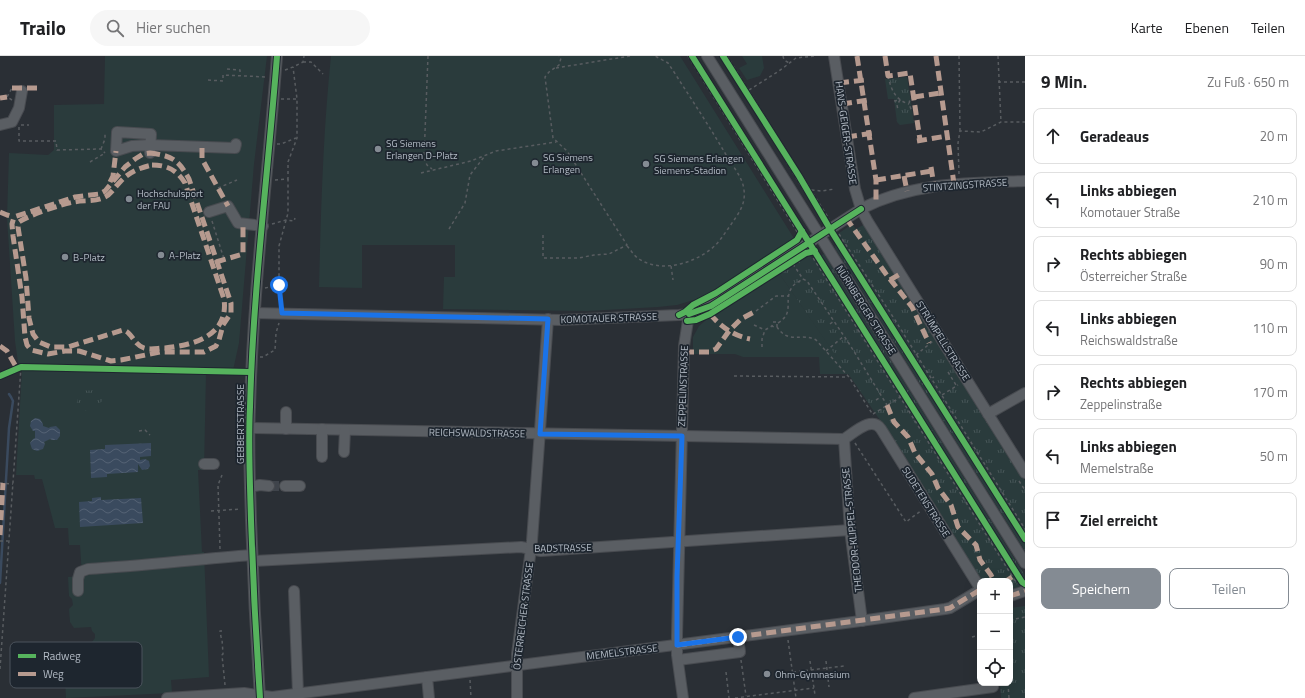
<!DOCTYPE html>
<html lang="de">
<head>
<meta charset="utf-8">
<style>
	body { margin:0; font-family:"Titillium Web",sans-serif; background:#f6f6f6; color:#202124 }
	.controls { position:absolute; right:12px; bottom:12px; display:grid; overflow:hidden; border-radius:8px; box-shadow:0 4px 16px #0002 }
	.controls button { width:36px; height:36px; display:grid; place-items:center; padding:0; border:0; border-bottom:1px solid #e0e0e0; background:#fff; color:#202124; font:20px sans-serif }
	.stop { position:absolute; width:12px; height:12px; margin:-9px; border:3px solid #1a73e8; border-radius:50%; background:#fff }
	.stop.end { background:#1a73e8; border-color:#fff; box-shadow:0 1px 4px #0008 }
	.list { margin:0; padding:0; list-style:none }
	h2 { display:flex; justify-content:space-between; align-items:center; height:52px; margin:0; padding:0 16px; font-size:17px }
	h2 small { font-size:13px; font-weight:400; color:#757577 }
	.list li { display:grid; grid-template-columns:26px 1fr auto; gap:12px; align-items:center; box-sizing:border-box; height:56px; margin:0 8px 8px; padding:0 8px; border:1px solid #e0e0e0; border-radius:8px }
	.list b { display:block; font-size:15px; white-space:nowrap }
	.list p { margin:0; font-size:13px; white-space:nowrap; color:#757577 }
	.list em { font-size:13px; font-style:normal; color:#757577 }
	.actions { display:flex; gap:8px; padding:12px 16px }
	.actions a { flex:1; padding:9px 0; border:1px solid #848b93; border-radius:8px; text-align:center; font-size:14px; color:#848b93 }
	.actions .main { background:#848b93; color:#fff }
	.icon { flex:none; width:22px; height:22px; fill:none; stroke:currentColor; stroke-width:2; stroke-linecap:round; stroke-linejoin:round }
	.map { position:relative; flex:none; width:1025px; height:642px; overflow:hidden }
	header { display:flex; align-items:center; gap:24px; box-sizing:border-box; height:56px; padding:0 20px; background:#fff; border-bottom:1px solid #e0e0e0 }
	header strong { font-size:19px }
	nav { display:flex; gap:22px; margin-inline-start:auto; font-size:14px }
	.search { width:280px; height:36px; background:#f6f6f6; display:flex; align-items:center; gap:10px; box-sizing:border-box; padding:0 14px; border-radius:22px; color:#757577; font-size:15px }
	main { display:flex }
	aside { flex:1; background:#fff }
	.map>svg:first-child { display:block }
</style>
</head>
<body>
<header>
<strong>Trailo</strong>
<div class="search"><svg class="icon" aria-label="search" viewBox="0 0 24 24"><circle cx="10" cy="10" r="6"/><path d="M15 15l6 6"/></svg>Hier suchen</div>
<nav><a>Karte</a><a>Ebenen</a><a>Teilen</a></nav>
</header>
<main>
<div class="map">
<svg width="1025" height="642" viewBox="0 0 1025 642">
	<defs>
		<pattern id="park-tufts" width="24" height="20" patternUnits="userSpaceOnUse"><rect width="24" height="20" fill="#2a3b3c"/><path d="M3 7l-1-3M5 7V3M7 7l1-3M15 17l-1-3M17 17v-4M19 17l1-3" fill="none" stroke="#465557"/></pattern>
		<pattern id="water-waves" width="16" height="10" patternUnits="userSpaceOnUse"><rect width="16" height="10" fill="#3a4a5e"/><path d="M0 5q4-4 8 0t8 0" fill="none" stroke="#546274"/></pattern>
	</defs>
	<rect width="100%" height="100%" fill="#2a2f35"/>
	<g fill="#2a3b3c">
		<path d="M105,0H267L254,108L239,287L232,319L206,317L204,414H198L202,496H204L209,621L171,624L172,637L66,642L64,606L67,602L93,601L92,597L96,593V590L92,586L95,582V578L92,575L91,571L74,572L70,566L69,553L73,549L72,543L69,540L68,521L82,520L80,489H69L68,472H55L42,423H35L34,419H16L22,314L18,306L15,285L7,162L9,97L48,99L54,94V49L104,48Z"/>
		<path d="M331,0H680L795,184L712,237L700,242L677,249L658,251L587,255L443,253L444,221H455V189H362V232L319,231C321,154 323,77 331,0Z"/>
		<path d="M742,0H762L764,12L760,20L747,24L739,12L747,8Z"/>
		<path d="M779,217L849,318H820L819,301H743L735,298H693V281L699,270L712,259Z"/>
	</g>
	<g fill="url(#park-tufts)">
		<path d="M907,21L914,67L900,69L897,66L894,43H888L885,23Z"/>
		<path d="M852,168L856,173L865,168L1025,425V495L835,192L838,178Z"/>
		<path d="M824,198L1024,518L1025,527L1024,529L1010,534V525H980L882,367L779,217L805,199L810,200L813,204Z"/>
		<path d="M93,334L99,336L103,345L81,357H77C75,353 77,338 83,335C86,334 90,335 93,334Z"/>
		<path d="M1025,550V642H1001L1000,627H1010V552Z"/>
	</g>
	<g fill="url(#water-waves)">
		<path d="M35,362L40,363L43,368V370L49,372L50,371L56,370L60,374V380L57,384H52L50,383L44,386L45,388L43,393L37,395L32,393L30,387L33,383L35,382V375H33L30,370L31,365Z"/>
		<path d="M151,387V400L140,401V404L145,403L149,405L150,410L148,413L142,414L138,408V416L107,418V421L91,422L90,394L105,393V389Z"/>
		<path d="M101,441V444L141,442L143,467L80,471L79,446L92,445V442Z"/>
	</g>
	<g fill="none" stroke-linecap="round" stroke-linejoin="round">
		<path stroke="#3a4a5e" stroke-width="2.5" d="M0,527L9,372L13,345L11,341L9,338"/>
		<path stroke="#3f444b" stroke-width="10" stroke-dasharray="10 5" stroke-linecap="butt" d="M269,430H285"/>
		<defs>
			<g id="minor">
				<path d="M707,0L1025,507"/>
				<path d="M834,0L855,133L861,153L868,166L1025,417"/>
				<path d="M0,69L12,66L19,52L22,35"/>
				<path d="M150,97L151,78L117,76L116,95L132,90L150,89L235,92L236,88"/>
				<path d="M209,156L228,150L238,167L263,170"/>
				<path d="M255,257L560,264L679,259L689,258L711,250L861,153C912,126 969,127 1025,125"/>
				<path d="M988,358L1025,337"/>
				<path d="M249,372L844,383C854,377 872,359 881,373L980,532"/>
				<path d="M286,373V356"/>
				<path d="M844,383L850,474L862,565"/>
				<path d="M344,396L345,374"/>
				<path d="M322,401V373"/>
				<path d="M204,408H214"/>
				<path d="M285,430H300"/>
				<path d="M250,431L260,429L269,430"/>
				<path d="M253,505L521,491L541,495L850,474"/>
				<path d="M78,535V523L80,516L88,513C143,510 197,503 252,499"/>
				<path d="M294,535L298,637"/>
				<path d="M1010,540L1025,535"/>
				<path d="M678,604L740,596L738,581"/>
				<path d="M427,621L429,642"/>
				<path d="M167,642L244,637L272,641L853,566L945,553L950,552L980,534"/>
				<path d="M260,642C256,583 253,524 251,464C250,427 248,389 250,351C253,234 268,117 277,0"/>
				<path d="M517,642V598L532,485L548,263"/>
				<path d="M683,642L677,599V580L684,290L689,258"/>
				<path d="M914,642L993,631"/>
			</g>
		</defs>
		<use href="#minor" stroke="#484b50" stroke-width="12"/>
		<g stroke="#585c60" stroke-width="1.5" stroke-dasharray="3 3" stroke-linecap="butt">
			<path d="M428,0L424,102L427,109L432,113"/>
			<path d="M688,0L801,182"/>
			<path d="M727,0L829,163"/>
			<path d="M783,0L784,4L789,7"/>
			<path d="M959,0L960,75"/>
			<path d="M998,0L1001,66"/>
			<path d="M303,6H311L323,18"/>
			<path d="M556,12L630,0"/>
			<path d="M227,13L240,14V20"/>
			<path d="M285,14L293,11L303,6L304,0"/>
			<path d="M888,20C891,33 895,44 909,48"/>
			<path d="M208,24L223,25V19L267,21"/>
			<path d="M998,26H1025"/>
			<path d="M749,34L779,15L796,2L815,0"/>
			<path d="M914,41L910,43L909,48L911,53L916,55"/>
			<path d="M281,43H297"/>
			<path d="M12,44L7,41L12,32"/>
			<path d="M894,45L900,44L897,49L898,54"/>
			<path d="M21,69H29"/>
			<path d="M19,71V85H56L57,94L101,93L105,97"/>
			<path d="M277,88H281L296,82"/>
			<path d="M101,93L105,83V77"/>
			<path d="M792,102L787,107L805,136L812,134L821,135L835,133"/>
			<path d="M90,106L105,97"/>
			<path d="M421,117L471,105L496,95L556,86"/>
			<path d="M959,118L958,87L960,75L981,76L1001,66H1025"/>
			<path d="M275,124L288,123V106L297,82V43L293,11"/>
			<path d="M218,132L237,124"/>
			<path d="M212,165L224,203"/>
			<path d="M272,168L286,164L294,165L295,162"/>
			<path d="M449,173L465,147L470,119L484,101"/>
			<path d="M839,178L895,264L1025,473"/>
			<path d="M543,179V202H579L594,199L609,198L627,189L567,95L553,82L545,21L549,16L559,9L561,2L559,0"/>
			<path d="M627,190C631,194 634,200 639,203C661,217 692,208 711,193C719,187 724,178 730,170C738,158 746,149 744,134C743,123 735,113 729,104C712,74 693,46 674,16L668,7L655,0"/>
			<path d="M810,197L1017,528"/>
			<path d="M793,208L803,223L807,225L850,289L887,349"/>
			<path d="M671,210L673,224"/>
			<path d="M265,232L279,229"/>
			<path d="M282,250L279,229V190L288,157V123"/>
			<path d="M756,255L776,240H789"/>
			<path d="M778,267C796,256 782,244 793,230C795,227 800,225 803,223"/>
			<path d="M830,268L834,265"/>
			<path d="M754,269L765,274"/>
			<path d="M777,271V266H773L772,270L774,271H777C789,289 801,276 816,284L849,321L873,359"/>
			<path d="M762,291V283L765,274L772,270"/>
			<path d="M826,295L844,280"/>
			<path d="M916,299L933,285"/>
			<path d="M260,301H263L275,294L276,277L279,267"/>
			<path d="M948,316L956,329"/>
			<path d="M734,320L848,321"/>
			<path d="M922,328L934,321"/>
			<path d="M937,342L958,329"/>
			<path d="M876,344L881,341"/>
			<path d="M873,358L907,337"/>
			<path d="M139,375L145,374L150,379"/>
			<path d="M855,387L906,466L922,454"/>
			<path d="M1019,425L1025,434"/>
			<path d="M0,427L13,428"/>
			<path d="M211,455L241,453"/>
			<path d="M0,485H8"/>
			<path d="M220,493L218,429L222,419"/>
			<path d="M1010,564L1025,561"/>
			<path d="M222,575H220L221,581L222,583L223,598L222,599L225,629"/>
			<path d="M972,581L980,579"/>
			<path d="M788,584L796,642"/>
			<path d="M741,604L746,640"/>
			<path d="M810,605L815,639"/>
			<path d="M826,605L829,631"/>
			<path d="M0,613L21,311"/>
			<path d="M726,616L729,642"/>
			<path d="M793,616L844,610"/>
			<path d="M470,624L471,642"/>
			<path d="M1008,627L1009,642"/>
			<path d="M735,642L814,632"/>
		</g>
		<use href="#minor" stroke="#5a5e63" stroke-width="10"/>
		<g stroke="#b69a8f" stroke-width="5" stroke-dasharray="10 5" stroke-linecap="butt">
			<path d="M857,0L876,124V145"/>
			<path d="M885,0L888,20L910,17L920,84"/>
			<path d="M936,0L954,128"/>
			<path d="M839,27L865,24"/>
			<path d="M12,32H37"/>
			<path d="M914,41L941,37"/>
			<path d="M0,42L7,41"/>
			<path d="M842,48L868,44"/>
			<path d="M847,81L874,77"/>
			<path d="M917,85L947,80"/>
			<path d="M202,92V103L228,150"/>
			<path d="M150,97C172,100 178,103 189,123L231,247V257L223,269L219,284L216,290L204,296H160L121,304L111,305L79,295H65L48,298L31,294L27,289L25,281L22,241L13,180L12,168L14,161L75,141L99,138L105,135L125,111L135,103L143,98Z"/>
			<path d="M152,109C167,109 177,114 185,127L224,243C229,279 195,289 165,292C158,292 151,294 144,292C133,288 132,276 123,274L68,291H51L39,286L33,278L29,262L26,222L18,171L19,166C29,159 62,148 74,146C84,144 96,146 105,141C111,138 115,131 120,126C129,116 139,112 152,109Z"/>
			<path d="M931,111L934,130"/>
			<path d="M904,120L907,135"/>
			<path d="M876,124L932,115"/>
			<path d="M110,126L113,120L116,95"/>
			<path d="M0,156L7,159L14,161"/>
			<path d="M846,162L886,218L912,251L929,287"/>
			<path d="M216,206L243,198V168"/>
			<path d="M890,224L900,218"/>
			<path d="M710,258C721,271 734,280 750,283"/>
			<path d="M0,290L7,295L15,309L21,311"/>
			<path d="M684,296H709L716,293L729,275L741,263L756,255"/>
			<path d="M887,349L894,366L908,381L915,397L932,418L938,432L951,449L958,471L976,489L980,504L991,519L994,525"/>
			<path d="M0,479L3,427"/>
			<path d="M1006,525L1012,521"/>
			<path d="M1010,540L1025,535"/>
			<path d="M677,589L945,553L950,552L980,534"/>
		</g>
		<defs>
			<g id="cycleway">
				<path d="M692,0L1022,526L1025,528"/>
				<path d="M723,0L799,120L830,173L1025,483"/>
				<path d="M689,258L711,250L861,153"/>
				<path d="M679,259L685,256L693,249L716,237L797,184L802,175"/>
				<path d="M687,265L696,264L710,258L806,197L815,195"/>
				<path d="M0,320L21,311L251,316"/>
				<path d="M260,642C256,583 253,524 251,464C250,427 248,389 250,351C253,234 268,117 277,0"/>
			</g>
		</defs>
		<use href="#cycleway" stroke="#1e262f" stroke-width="8"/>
		<use href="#cycleway" stroke="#56b35d" stroke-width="6"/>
	</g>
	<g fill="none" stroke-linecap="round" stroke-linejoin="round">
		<path stroke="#1a73e8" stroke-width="5" d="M279,229L282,257L548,263L540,378L682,380L677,521V589L738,581"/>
	</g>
	<g fill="#848b93" stroke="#1e262f" stroke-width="1.5">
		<circle cx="378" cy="93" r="4"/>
		<circle cx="535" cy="107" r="4"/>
		<circle cx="646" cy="108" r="4"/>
		<circle cx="129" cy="143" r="4"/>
		<circle cx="161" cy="199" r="4"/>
		<circle cx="65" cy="201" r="4"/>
		<circle cx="767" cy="618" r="4"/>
	</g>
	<g text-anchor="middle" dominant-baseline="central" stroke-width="3.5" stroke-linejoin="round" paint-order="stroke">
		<g font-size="10" fill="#b4bcc6" stroke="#1e262f">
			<text transform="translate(846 77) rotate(82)">HANS-GEIGER-STRASSE</text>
			<text transform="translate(965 129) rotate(-4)">STINTZINGSTRASSE</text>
			<text transform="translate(866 254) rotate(58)">NÜRNBERGER STRASSE</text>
			<text transform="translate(609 262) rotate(-2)">KOMOTAUER STRASSE</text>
			<text transform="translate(943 285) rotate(58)">STRÜMPELLSTRASSE</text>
			<text transform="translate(683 330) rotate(-88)">ZEPPELINSTRASSE</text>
			<text transform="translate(240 368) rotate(-90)">GEBBERTSTRASSE</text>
			<text transform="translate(477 377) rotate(1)">REICHSWALDSTRASSE</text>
			<text transform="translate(926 446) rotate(58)">SUDETENSTRASSE</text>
			<text transform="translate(852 474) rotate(-96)">THEODOR-KLIPPEL-STRASSE</text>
			<text transform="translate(563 492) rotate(-1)">BADSTRASSE</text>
			<text transform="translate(523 560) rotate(-83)">ÖSTERREICHER STRASSE</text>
			<text transform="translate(622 596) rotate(-7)">MEMELSTRASSE</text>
		</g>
		<g font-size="10" fill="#b4bcc6" stroke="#1e262f" text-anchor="start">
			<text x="386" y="87">SG Siemens<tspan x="386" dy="12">Erlangen D-Platz</tspan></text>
			<text x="543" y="101">SG Siemens<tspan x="543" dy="12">Erlangen</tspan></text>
			<text x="654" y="102">SG Siemens Erlangen<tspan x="654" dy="12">Siemens-Stadion</tspan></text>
			<text x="137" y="137">Hochschulsport<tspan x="137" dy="12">der FAU</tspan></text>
			<text x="169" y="199">A-Platz</text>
			<text x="73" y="201">B-Platz</text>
			<text x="775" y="618">Ohm-Gymnasium</text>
		</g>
	</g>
	<rect x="10" y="586" width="132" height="46" rx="6" fill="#1e262f" stroke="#4b535c" stroke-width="1"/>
	<rect x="18" y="598" width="18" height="4" fill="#56b35d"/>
	<rect x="18" y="616" width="18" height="4" fill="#b69a8f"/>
	<g font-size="11" fill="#b4bcc6">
		<text x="43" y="604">Radweg</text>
		<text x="43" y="622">Weg</text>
	</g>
</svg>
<div class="controls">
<button>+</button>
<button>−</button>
<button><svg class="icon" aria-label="locate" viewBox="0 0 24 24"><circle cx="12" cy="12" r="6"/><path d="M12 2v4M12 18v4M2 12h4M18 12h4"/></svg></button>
</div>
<div class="stop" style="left:279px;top:229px"></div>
<div class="stop end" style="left:738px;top:581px"></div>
</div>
<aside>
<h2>9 Min.<small>Zu Fuß · 650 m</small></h2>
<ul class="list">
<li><svg class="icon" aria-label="ahead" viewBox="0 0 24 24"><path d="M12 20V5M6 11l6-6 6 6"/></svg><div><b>Geradeaus</b></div><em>20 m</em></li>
<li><svg class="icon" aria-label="left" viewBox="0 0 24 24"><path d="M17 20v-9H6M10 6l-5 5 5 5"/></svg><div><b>Links abbiegen</b><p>Komotauer Straße</p></div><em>210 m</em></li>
<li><svg class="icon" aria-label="right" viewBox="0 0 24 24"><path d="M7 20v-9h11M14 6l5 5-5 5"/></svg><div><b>Rechts abbiegen</b><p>Österreicher Straße</p></div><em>90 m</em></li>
<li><svg class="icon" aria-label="left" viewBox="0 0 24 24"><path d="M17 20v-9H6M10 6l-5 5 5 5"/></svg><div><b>Links abbiegen</b><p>Reichswaldstraße</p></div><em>110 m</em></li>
<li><svg class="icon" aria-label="right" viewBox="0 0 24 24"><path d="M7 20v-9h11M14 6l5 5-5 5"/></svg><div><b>Rechts abbiegen</b><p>Zeppelinstraße</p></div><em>170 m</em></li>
<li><svg class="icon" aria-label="left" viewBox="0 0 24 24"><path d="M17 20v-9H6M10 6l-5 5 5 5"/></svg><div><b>Links abbiegen</b><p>Memelstraße</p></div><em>50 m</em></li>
<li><svg class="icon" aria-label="arrive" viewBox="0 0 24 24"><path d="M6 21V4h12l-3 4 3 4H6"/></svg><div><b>Ziel erreicht</b></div></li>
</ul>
<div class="actions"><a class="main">Speichern</a><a>Teilen</a></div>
</aside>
</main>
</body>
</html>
